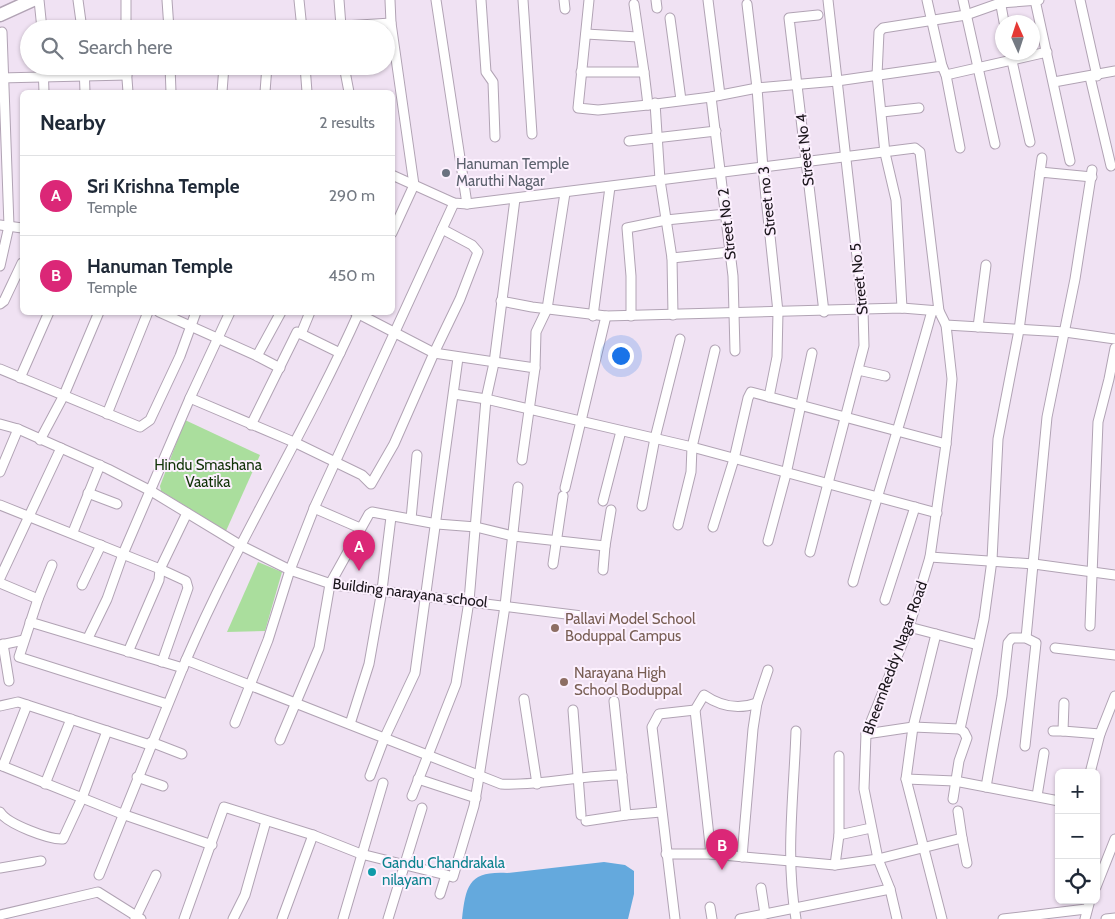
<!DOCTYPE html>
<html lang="en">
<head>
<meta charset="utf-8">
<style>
	body { margin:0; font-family:Cabin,sans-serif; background:#f2f2f3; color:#1f2937 }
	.controls { position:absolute; right:15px; bottom:15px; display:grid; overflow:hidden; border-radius:8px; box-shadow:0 1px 4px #0004 }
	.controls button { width:45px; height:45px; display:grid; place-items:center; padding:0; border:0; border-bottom:1px solid #e0e1e3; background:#fff; color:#1f2937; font:25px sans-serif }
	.compass { position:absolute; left:995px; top:15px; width:45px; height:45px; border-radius:50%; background:#fff; box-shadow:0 1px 4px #0004; rotate:357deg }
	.you { position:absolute; left:620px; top:355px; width:18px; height:18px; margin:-12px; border:4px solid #fff; border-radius:50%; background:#1a73e8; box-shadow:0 0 0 8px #1a73e833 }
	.badge { display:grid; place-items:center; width:32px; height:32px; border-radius:50%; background:#db2777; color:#fff; font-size:16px; font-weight:700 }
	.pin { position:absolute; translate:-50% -41px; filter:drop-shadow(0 1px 2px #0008) }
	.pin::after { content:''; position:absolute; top:26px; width:18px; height:15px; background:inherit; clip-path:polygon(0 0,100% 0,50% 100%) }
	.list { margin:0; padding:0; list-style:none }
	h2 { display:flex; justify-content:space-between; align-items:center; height:65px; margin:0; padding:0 20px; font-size:21px }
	h2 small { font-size:16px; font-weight:400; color:#747a83 }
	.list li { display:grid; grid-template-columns:32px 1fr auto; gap:15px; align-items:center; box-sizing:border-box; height:80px; padding:0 20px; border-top:1px solid #e0e1e3 }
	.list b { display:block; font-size:19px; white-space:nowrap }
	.list p { margin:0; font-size:16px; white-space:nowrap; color:#747a83 }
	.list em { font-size:16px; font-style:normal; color:#747a83 }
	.icon { flex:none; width:28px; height:28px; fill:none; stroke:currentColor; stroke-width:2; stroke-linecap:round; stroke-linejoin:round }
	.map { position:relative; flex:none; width:1115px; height:919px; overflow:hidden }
	.search { position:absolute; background:#fff; box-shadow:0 1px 4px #0004; left:20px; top:20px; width:375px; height:55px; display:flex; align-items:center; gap:12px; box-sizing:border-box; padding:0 18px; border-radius:28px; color:#747a83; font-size:19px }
	.panel { position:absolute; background:#fff; box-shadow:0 1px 4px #0004; left:20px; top:90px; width:375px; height:225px; border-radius:8px }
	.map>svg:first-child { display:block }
</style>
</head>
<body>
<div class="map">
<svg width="1115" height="919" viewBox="0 0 1115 919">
	<rect width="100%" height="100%" fill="#f0e2f3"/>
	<g fill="#aade9d">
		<path d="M185,420L260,455L226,531L161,491L160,486Z"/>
		<path d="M258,562L282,572L265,631L227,632Z"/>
	</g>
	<path fill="#64a9dd" d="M604,862L625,865L634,871V894L628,919H462C466,885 469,871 507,873Z"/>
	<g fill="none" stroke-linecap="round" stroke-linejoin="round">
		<defs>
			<g id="street">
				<path d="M39,0L42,29"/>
				<path d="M78,0L82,29"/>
				<path d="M126,0V29"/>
				<path d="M167,0L169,29"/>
				<path d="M299,0L302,29"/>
				<path d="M339,0L341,26"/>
				<path d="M390,0L391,23L414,185L392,233"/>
				<path d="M436,0L467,204"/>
				<path d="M481,0L486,72L493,82L495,137"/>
				<path d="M523,0L532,134"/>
				<path d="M564,0L565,9"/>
				<path d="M589,0L578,108L598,110L648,105L711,97L757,88L837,81L942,66L946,75L960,148"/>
				<path d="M656,0L657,8"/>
				<path d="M708,0L720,95"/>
				<path d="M927,0L942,66"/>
				<path d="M963,0L995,144"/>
				<path d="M1000,0L1004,22"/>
				<path d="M1035,0L1070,161"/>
				<path d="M1080,0L1097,76"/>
				<path d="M634,4L644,72"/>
				<path d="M747,4L757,88L763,169L778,312L777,357L769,397"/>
				<path d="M818,15L789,18L824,312"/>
				<path d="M670,18L681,100"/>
				<path d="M297,29L391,23"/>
				<path d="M586,34L638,37"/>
				<path d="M1010,52L1030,142"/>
				<path d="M43,66L44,92"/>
				<path d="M84,66L85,92"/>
				<path d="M126,66L128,92"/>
				<path d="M170,66L171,92"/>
				<path d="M305,66L307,92"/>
				<path d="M344,66L349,92"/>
				<path d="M581,72H644L648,105"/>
				<path d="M946,75L1047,52"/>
				<path d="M1090,77L1111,166"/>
				<path d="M0,78L127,75"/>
				<path d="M1054,82L1115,71"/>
				<path d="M222,92L224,66"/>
				<path d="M265,92L267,66"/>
				<path d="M711,97L733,276L735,351"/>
				<path d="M655,103L660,180L672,258L673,315"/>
				<path d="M882,112L919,108"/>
				<path d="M629,141L716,131"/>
				<path d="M1040,172L1042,158"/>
				<path d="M392,175L454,203L467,204L915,148L920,152L939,311"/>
				<path d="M0,225L22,228"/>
				<path d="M442,229L472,245L478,252L460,299L434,353L535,368L522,460"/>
				<path d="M672,258L730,252"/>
				<path d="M0,266L9,226L2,32"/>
				<path d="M501,301L532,307L606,316L902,308L939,311L946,325L1065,332L1115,339"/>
				<path d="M0,304L4,301L22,263"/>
				<path d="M902,308L896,200L885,153L877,75L879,32L883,28L966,15L1000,3L1039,0"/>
				<path d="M159,312L257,356L280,368"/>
				<path d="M593,316L610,187"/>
				<path d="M631,316V276L627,228L666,220L726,214"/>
				<path d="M978,327L986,265"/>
				<path d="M301,334L310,312"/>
				<path d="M257,356L281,312"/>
				<path d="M535,368L536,332L547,309L565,193"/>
				<path d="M0,369L140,427L150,420L180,356L196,312"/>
				<path d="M858,370L885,376"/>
				<path d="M20,378L49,312"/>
				<path d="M454,394L486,399L692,447L937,513"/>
				<path d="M190,398L230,312"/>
				<path d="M107,414L148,312"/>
				<path d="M0,424L18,429L108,469L151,491L240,545L290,570L334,585L582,616"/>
				<path d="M251,425L297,332L340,353"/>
				<path d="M40,440L64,395L99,312"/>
				<path d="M0,472L18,429"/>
				<path d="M565,488L606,316"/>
				<path d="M88,493L117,504"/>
				<path d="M603,501L621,431"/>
				<path d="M0,505L160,569L159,580L128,652"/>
				<path d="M642,506L655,438L680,339"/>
				<path d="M314,508L360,528"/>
				<path d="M411,519L417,455"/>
				<path d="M678,525L691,472L692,447L715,350"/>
				<path d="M713,527L734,459L748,398L751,392L946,444"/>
				<path d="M73,532L100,465"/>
				<path d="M768,541L786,474L812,353"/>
				<path d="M810,552L864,346L863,310L828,0"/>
				<path d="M930,557L1034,564L1115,575"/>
				<path d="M553,564L563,496"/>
				<path d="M52,565L38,599L19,657L167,704"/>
				<path d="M603,570L605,546"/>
				<path d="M0,578L61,448"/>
				<path d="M853,582C878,491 907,402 932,311"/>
				<path d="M0,583L38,599"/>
				<path d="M82,585L101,545"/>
				<path d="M885,600L915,507"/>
				<path d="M30,622L183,668"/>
				<path d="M1090,626L1098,422L1109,379L1115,348"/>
				<path d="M909,627L978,645"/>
				<path d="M936,634L913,727L906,779L942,919"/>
				<path d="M88,638L107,599L123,554L190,398L296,443L362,475L371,484L394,444L434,353L355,312"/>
				<path d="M1026,638L1047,417L1075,279L1092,170"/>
				<path d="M3,644L9,681"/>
				<path d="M0,645L24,640"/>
				<path d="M1055,648L1115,655"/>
				<path d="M186,660C237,541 306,431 359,312"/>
				<path d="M162,662L188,588L186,581L160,569L187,513"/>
				<path d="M524,699L537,784"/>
				<path d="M614,701L626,815L661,812"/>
				<path d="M1064,703L1063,731L1100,734"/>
				<path d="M0,706L18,702L150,745"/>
				<path d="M573,710L581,815"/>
				<path d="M235,723L268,640L290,570L315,506L454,203"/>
				<path d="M350,724L369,664L382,590L391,517"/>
				<path d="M1053,731H1063"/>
				<path d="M866,734L913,727L960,729"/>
				<path d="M280,740L319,648L330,584L369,514L372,512L437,524L476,527L513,536L605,546L611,510"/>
				<path d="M151,742L182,754"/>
				<path d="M839,756V835L871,828"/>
				<path d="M0,765L122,814L212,845"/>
				<path d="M3,766L27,705"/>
				<path d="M1090,773L1100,734L1115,696"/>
				<path d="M370,776L384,739L415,673L458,358"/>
				<path d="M137,777L163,786"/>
				<path d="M418,779L476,798"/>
				<path d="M906,779L955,781L1059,801"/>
				<path d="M45,784L71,719"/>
				<path d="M986,787L1002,696L1008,643L1012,638H1026L1036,643L1025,746"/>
				<path d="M412,796L456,684L469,601L486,399L494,363L515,199"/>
				<path d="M1037,796L1044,753"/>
				<path d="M953,799L959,761L967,738L964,732L960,729L984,619L992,560L998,439L1019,330L1040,172L1092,177"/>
				<path d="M0,812C7,824 50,840 63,839L82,798L107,731"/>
				<path d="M586,821L626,815"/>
				<path d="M962,838L967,863"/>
				<path d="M666,854H711L835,865L878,859L962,838L958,811"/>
				<path d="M711,854L695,710L704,695C720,706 738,710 757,703"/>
				<path d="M742,857L753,729L757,703L768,670"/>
				<path d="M835,865L839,835"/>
				<path d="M0,868L41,861"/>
				<path d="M99,875L186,660L501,784C542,786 581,775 622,775"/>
				<path d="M446,875L453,877L474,806L479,777L505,606L518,487"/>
				<path d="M1096,887L1115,839"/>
				<path d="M761,888L765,914"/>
				<path d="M710,907L712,919"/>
				<path d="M0,915L98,892L141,919"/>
				<path d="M135,919L156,875"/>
				<path d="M184,919L224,807L313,835L361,854L446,875L440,894"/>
				<path d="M233,919L245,895L266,821"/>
				<path d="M282,919L313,835"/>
				<path d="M343,919L383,783"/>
				<path d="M388,919L422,808"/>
				<path d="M675,919L652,727L659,714L695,710"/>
				<path d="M740,919L890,889"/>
				<path d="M796,919C785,857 794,794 796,731"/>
				<path d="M897,919L890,889L878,859L864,789L866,734L909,627L930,557L946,444L952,379L946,325"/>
				<path d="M1003,919L1086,909"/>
				<path d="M1085,919L1090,900"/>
				<path d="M1106,919L1115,918"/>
			</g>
			<path id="secondary" d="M0,15L33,0"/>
		</defs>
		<use href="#street" stroke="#b1a3b4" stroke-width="11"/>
		<use href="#secondary" stroke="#b1a3b4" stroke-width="15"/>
		<use href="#street" stroke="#fff" stroke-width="9"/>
		<use href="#secondary" stroke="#fff" stroke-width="12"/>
	</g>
	<circle fill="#6b7280" stroke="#fcf0fe" stroke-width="2" cx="446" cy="173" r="5"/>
	<g fill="#8d6e63" stroke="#fcf0fe" stroke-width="2">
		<circle cx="555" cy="628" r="5"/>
		<circle cx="564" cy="682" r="5"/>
	</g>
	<circle fill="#0f9aa8" stroke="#fcf0fe" stroke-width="2" cx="372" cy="872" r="5"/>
	<g text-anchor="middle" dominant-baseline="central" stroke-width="4" stroke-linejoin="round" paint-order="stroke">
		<g font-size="15" fill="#1a151b" stroke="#fcf0fe">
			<text transform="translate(805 150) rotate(-96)">Street No 4</text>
			<text transform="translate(767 201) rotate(-96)">Street no 3</text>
			<text transform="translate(727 224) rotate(-96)">Street No 2</text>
			<text transform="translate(859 279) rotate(-96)">Street No 5</text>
			<text transform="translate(410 593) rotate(7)">Building narayana school</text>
			<text transform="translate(895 658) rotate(-70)">BheemReddy Nagar Road</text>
		</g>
		<g font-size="15" fill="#5b616d" stroke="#fcf0fe" text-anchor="start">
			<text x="456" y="164">Hanuman Temple<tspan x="456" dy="17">Maruthi Nagar</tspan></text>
		</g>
		<g font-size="15" fill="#113307" stroke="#fcf0fe">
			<text x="208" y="465">Hindu Smashana<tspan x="208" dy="17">Vaatika</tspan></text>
		</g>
		<g font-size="15" fill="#785e54" stroke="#fcf0fe" text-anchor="start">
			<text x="565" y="619">Pallavi Model School<tspan x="565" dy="17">Boduppal Campus</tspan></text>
			<text x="574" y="673">Narayana High<tspan x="574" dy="17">School Boduppal</tspan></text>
		</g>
		<g font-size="15" fill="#0d838f" stroke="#fcf0fe" text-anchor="start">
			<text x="382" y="863">Gandu Chandrakala<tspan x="382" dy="17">nilayam</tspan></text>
		</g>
	</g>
</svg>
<div class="controls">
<button>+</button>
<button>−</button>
<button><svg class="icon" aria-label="locate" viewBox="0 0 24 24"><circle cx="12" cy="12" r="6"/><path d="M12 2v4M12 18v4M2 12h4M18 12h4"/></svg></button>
</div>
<svg class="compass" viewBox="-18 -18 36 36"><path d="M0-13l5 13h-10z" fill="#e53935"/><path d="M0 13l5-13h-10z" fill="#747a83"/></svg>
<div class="you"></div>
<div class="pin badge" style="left:359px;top:571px">A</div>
<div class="pin badge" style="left:722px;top:870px">B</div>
<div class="search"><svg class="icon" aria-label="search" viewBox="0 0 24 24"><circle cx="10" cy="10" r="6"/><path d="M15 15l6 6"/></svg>Search here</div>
<section class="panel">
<h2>Nearby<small>2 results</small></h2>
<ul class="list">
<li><span class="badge">A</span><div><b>Sri Krishna Temple</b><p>Temple</p></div><em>290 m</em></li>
<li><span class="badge">B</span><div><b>Hanuman Temple</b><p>Temple</p></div><em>450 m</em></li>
</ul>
</section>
</div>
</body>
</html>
